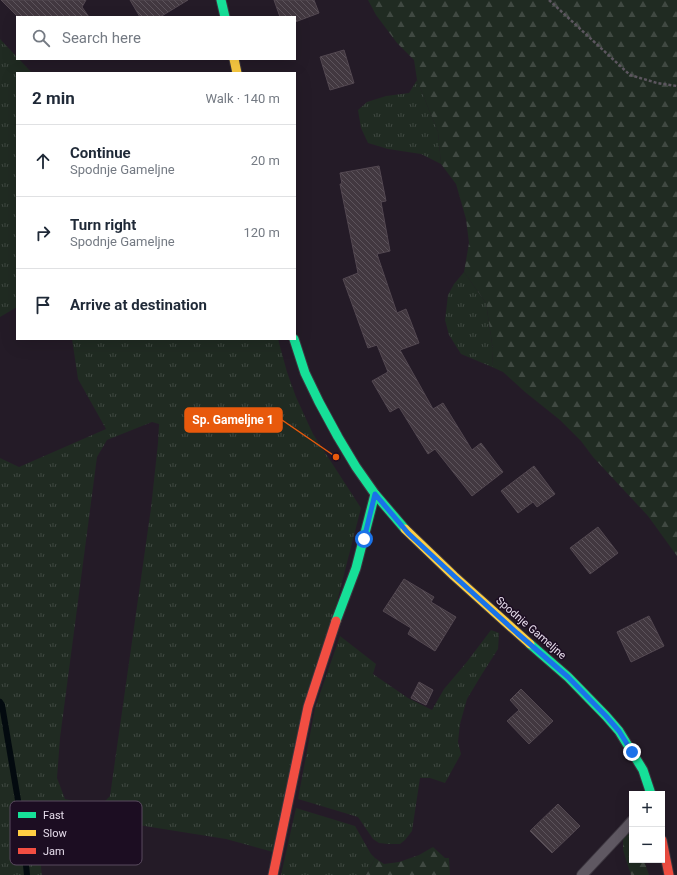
<!DOCTYPE html>
<html lang="en">
<head>
<meta charset="utf-8">
<style>
	body { margin:0; font-family:Roboto,sans-serif; background:#f2f2f3; color:#1f2937 }
	.controls { position:absolute; right:12px; bottom:12px; display:grid; overflow:hidden; border-radius:0px; box-shadow:0 4px 16px #0002 }
	.controls button { width:36px; height:36px; display:grid; place-items:center; padding:0; border:0; border-bottom:1px solid #e0e1e3; background:#fff; color:#1f2937; font:20px sans-serif }
	.stop { position:absolute; width:12px; height:12px; margin:-9px; border:3px solid #1a73e8; border-radius:50%; background:#fff }
	.stop.end { background:#1a73e8; border-color:#fff; box-shadow:0 1px 4px #0008 }
	.list { margin:0; padding:0; list-style:none }
	h2 { display:flex; justify-content:space-between; align-items:center; height:52px; margin:0; padding:0 16px; font-size:17px }
	h2 small { font-size:13px; font-weight:400; color:#747a83 }
	.list li { display:grid; grid-template-columns:26px 1fr auto; gap:12px; align-items:center; box-sizing:border-box; height:72px; padding:0 16px; border-top:1px solid #e0e1e3 }
	.list b { display:block; font-size:15px; white-space:nowrap }
	.list p { margin:0; font-size:13px; white-space:nowrap; color:#747a83 }
	.list em { font-size:13px; font-style:normal; color:#747a83 }
	.icon { flex:none; width:22px; height:22px; fill:none; stroke:currentColor; stroke-width:2; stroke-linecap:round; stroke-linejoin:round }
	.map { position:relative; flex:none; width:677px; height:875px; overflow:hidden }
	.search { position:absolute; background:#fff; box-shadow:0 4px 16px #0002; left:16px; top:16px; width:280px; height:44px; display:flex; align-items:center; gap:10px; box-sizing:border-box; padding:0 14px; border-radius:0px; color:#747a83; font-size:15px }
	.panel { position:absolute; background:#fff; box-shadow:0 4px 16px #0002; left:16px; top:72px; width:280px; height:268px; border-radius:0px }
	.map>svg:first-child { display:block }
</style>
</head>
<body>
<div class="map">
<svg width="677" height="875" viewBox="0 0 677 875">
	<defs>
		<pattern id="grass-tufts" width="24" height="20" patternUnits="userSpaceOnUse"><rect width="24" height="20" fill="#202b22"/><path d="M3 7l-1-3M5 7V3M7 7l1-3M15 17l-1-3M17 17v-4M19 17l1-3" fill="none" stroke="#404942"/></pattern>
		<pattern id="forest-firs" width="22" height="20" patternUnits="userSpaceOnUse"><rect width="22" height="20" fill="#202b22"/><path d="M5 1l3.5 6h-7zM16 11l3.5 6h-7z" fill="#404942"/></pattern>
		<pattern id="building-back-hatch" width="6" height="6" patternUnits="userSpaceOnUse"><rect width="6" height="6" fill="#423840"/><path d="M-1 5l2 2M0 0l6 6M5-1l2 2" fill="none" stroke="#5d545c"/></pattern>
	</defs>
	<rect width="100%" height="100%" fill="#241b27"/>
	<g fill="url(#grass-tufts)" fill-rule="evenodd">
		<path d="M0,39L17,57V59H19L32,73H17V307L0,317Z"/>
		<path d="M417,80L438,132L441,164L421,154L388,149L368,143L361,128L358,110L367,102L386,96L409,93Z"/>
		<path d="M464,272L486,303L493,350L492,367L461,354L449,335L445,320L448,295L454,284Z"/>
		<path d="M72,339H278L287,372L296,397L313,434L361,508L273,852L226,839L69,814L44,817C41,836 39,856 42,875H0V458L19,467L106,429L78,379ZM152,422L159,424L158,443L151,508L110,796L99,807L65,799L57,778L60,738L97,457L107,440Z"/>
		<path d="M491,630L499,633L498,649L482,674L467,699L460,724L458,742L461,754L445,783L430,778H420L412,831L405,840L400,844H388L379,843L373,839L358,817L298,799L315,708L340,636L376,664L373,674L408,698L432,710L444,689L466,663Z"/>
		<path d="M296,808L355,826L371,854L375,858L366,875H281Z"/>
	</g>
	<g fill="url(#forest-firs)">
		<path d="M368,0H677V556L648,516L593,457L581,441L560,420L525,392L503,372L492,367L493,350L486,303L464,272L469,243L466,219L456,184L441,164L438,132L417,80L414,60L397,43L376,15Z"/>
		<path d="M632,833V860H644L649,875H631L623,850V835Z"/>
		<path d="M433,847L445,858H449L450,875H366L375,858L384,864L399,862L419,855Z"/>
	</g>
	<g fill="none" stroke-linecap="round" stroke-linejoin="round">
		<path stroke="#030a0f" stroke-width="6" d="M0,702L2,705L22,824L27,875"/>
	</g>
	<g fill="url(#building-back-hatch)" stroke="#534851">
		<path d="M1,0H86L82,7L89,17H18Z"/>
		<path d="M130,0H188L160,17H140Z"/>
		<path d="M274,0H314L319,13L295,22V17H280Z"/>
		<path d="M344,50L354,83L330,90L320,57Z"/>
		<path d="M379,166L386,201L381,202L390,251L377,254L397,313L406,309L419,343L400,350L433,409L443,403L472,450L481,443L503,472L472,496L435,449L428,454L399,407L390,412L372,381L388,372L377,345L368,348L343,279L358,273L340,184H342L340,173Z"/>
		<path d="M534,466L555,494L537,507L533,502L518,513L501,491Z"/>
		<path d="M598,527L618,553L590,574L570,548Z"/>
		<path d="M404,579L434,597L431,602L456,617L435,651L408,634L411,628L383,611Z"/>
		<path d="M649,616L664,646L631,662L617,632Z"/>
		<path d="M419,682L433,690L426,705L411,698Z"/>
		<path d="M521,689L553,721L529,744L507,721L519,710L510,700Z"/>
		<path d="M558,804L580,826L552,853L530,831Z"/>
	</g>
	<g fill="none" stroke-linecap="round" stroke-linejoin="round">
		<defs>
			<path id="lane" d="M582,875L624,830L632,821"/>
			<g id="fast">
				<path d="M221,0L225,17"/>
				<path d="M294,339L305,373L319,402L338,437L356,467L375,494L405,529"/>
				<path d="M336,621L356,568L375,494"/>
				<path d="M530,644L568,677L606,716L619,731L643,770L651,794"/>
			</g>
			<g id="slow">
				<path d="M234,59L237,73"/>
				<path d="M405,529L454,576L530,644"/>
			</g>
			<g id="jam">
				<path d="M662,840L669,875"/>
				<path d="M273,875L308,707L336,621"/>
			</g>
		</defs>
		<use href="#lane" stroke="#3c363f" stroke-width="12"/>
		<use href="#fast" stroke="#3c363f" stroke-width="11"/>
		<use href="#slow" stroke="#3c363f" stroke-width="11"/>
		<use href="#jam" stroke="#3c363f" stroke-width="11"/>
		<path stroke="#5c565f" stroke-width="2.5" stroke-dasharray="3 2" stroke-linecap="butt" d="M549,0L630,75L657,83L677,86"/>
		<use href="#lane" stroke="#5f5862" stroke-width="10"/>
		<use href="#fast" stroke="#16e098" stroke-width="9"/>
		<use href="#slow" stroke="#ffcf43" stroke-width="9"/>
		<use href="#jam" stroke="#f24e42" stroke-width="9"/>
	</g>
	<g fill="none" stroke-linecap="round" stroke-linejoin="round">
		<path stroke="#1a73e8" stroke-width="5" d="M364,539L375,494L408,533L454,576L517,633L568,677L606,716L619,731L632,752"/>
	</g>
	<g text-anchor="middle" dominant-baseline="central" stroke-width="3" stroke-linejoin="round" paint-order="stroke">
		<g font-size="11" fill="#e7ddec" stroke="#1c0d22">
			<text transform="translate(531 628) rotate(41)">Spodnje Gameljne</text>
		</g>
	</g>
	<rect x="10" y="801" width="132" height="64" rx="6" fill="#1c0d22" stroke="#594b5f" stroke-width="1"/>
	<rect x="18" y="812" width="18" height="6" fill="#16e098"/>
	<rect x="18" y="830" width="18" height="6" fill="#ffcf43"/>
	<rect x="18" y="848" width="18" height="6" fill="#f24e42"/>
	<g font-size="11" fill="#e7ddec">
		<text x="43" y="819">Fast</text>
		<text x="43" y="837">Slow</text>
		<text x="43" y="855">Jam</text>
	</g>
	<path fill="none" stroke="#e8590c" stroke-width="1.5" d="M336 457L282 420"/>
	<circle fill="#e8590c" stroke="#1c0d22" stroke-width="1.5" cx="336" cy="457" r="4"/>
	<rect fill="#e8590c" stroke="#e8590c" stroke-width="1.5" x="185" y="408" width="97" height="24" rx="4"/>
	<g font-size="12" text-anchor="middle" font-weight="bold" fill="#fff">
		<text x="233" y="424">Sp. Gameljne 1</text>
	</g>
</svg>
<div class="controls">
<button>+</button>
<button>−</button>
</div>
<div class="stop" style="left:364px;top:539px"></div>
<div class="stop end" style="left:632px;top:752px"></div>
<div class="search"><svg class="icon" aria-label="search" viewBox="0 0 24 24"><circle cx="10" cy="10" r="6"/><path d="M15 15l6 6"/></svg>Search here</div>
<section class="panel">
<h2>2 min<small>Walk · 140 m</small></h2>
<ul class="list">
<li><svg class="icon" aria-label="ahead" viewBox="0 0 24 24"><path d="M12 20V5M6 11l6-6 6 6"/></svg><div><b>Continue</b><p>Spodnje Gameljne</p></div><em>20 m</em></li>
<li><svg class="icon" aria-label="right" viewBox="0 0 24 24"><path d="M7 20v-9h11M14 6l5 5-5 5"/></svg><div><b>Turn right</b><p>Spodnje Gameljne</p></div><em>120 m</em></li>
<li><svg class="icon" aria-label="arrive" viewBox="0 0 24 24"><path d="M6 21V4h12l-3 4 3 4H6"/></svg><div><b>Arrive at destination</b></div></li>
</ul>
</section>
</div>
</body>
</html>
